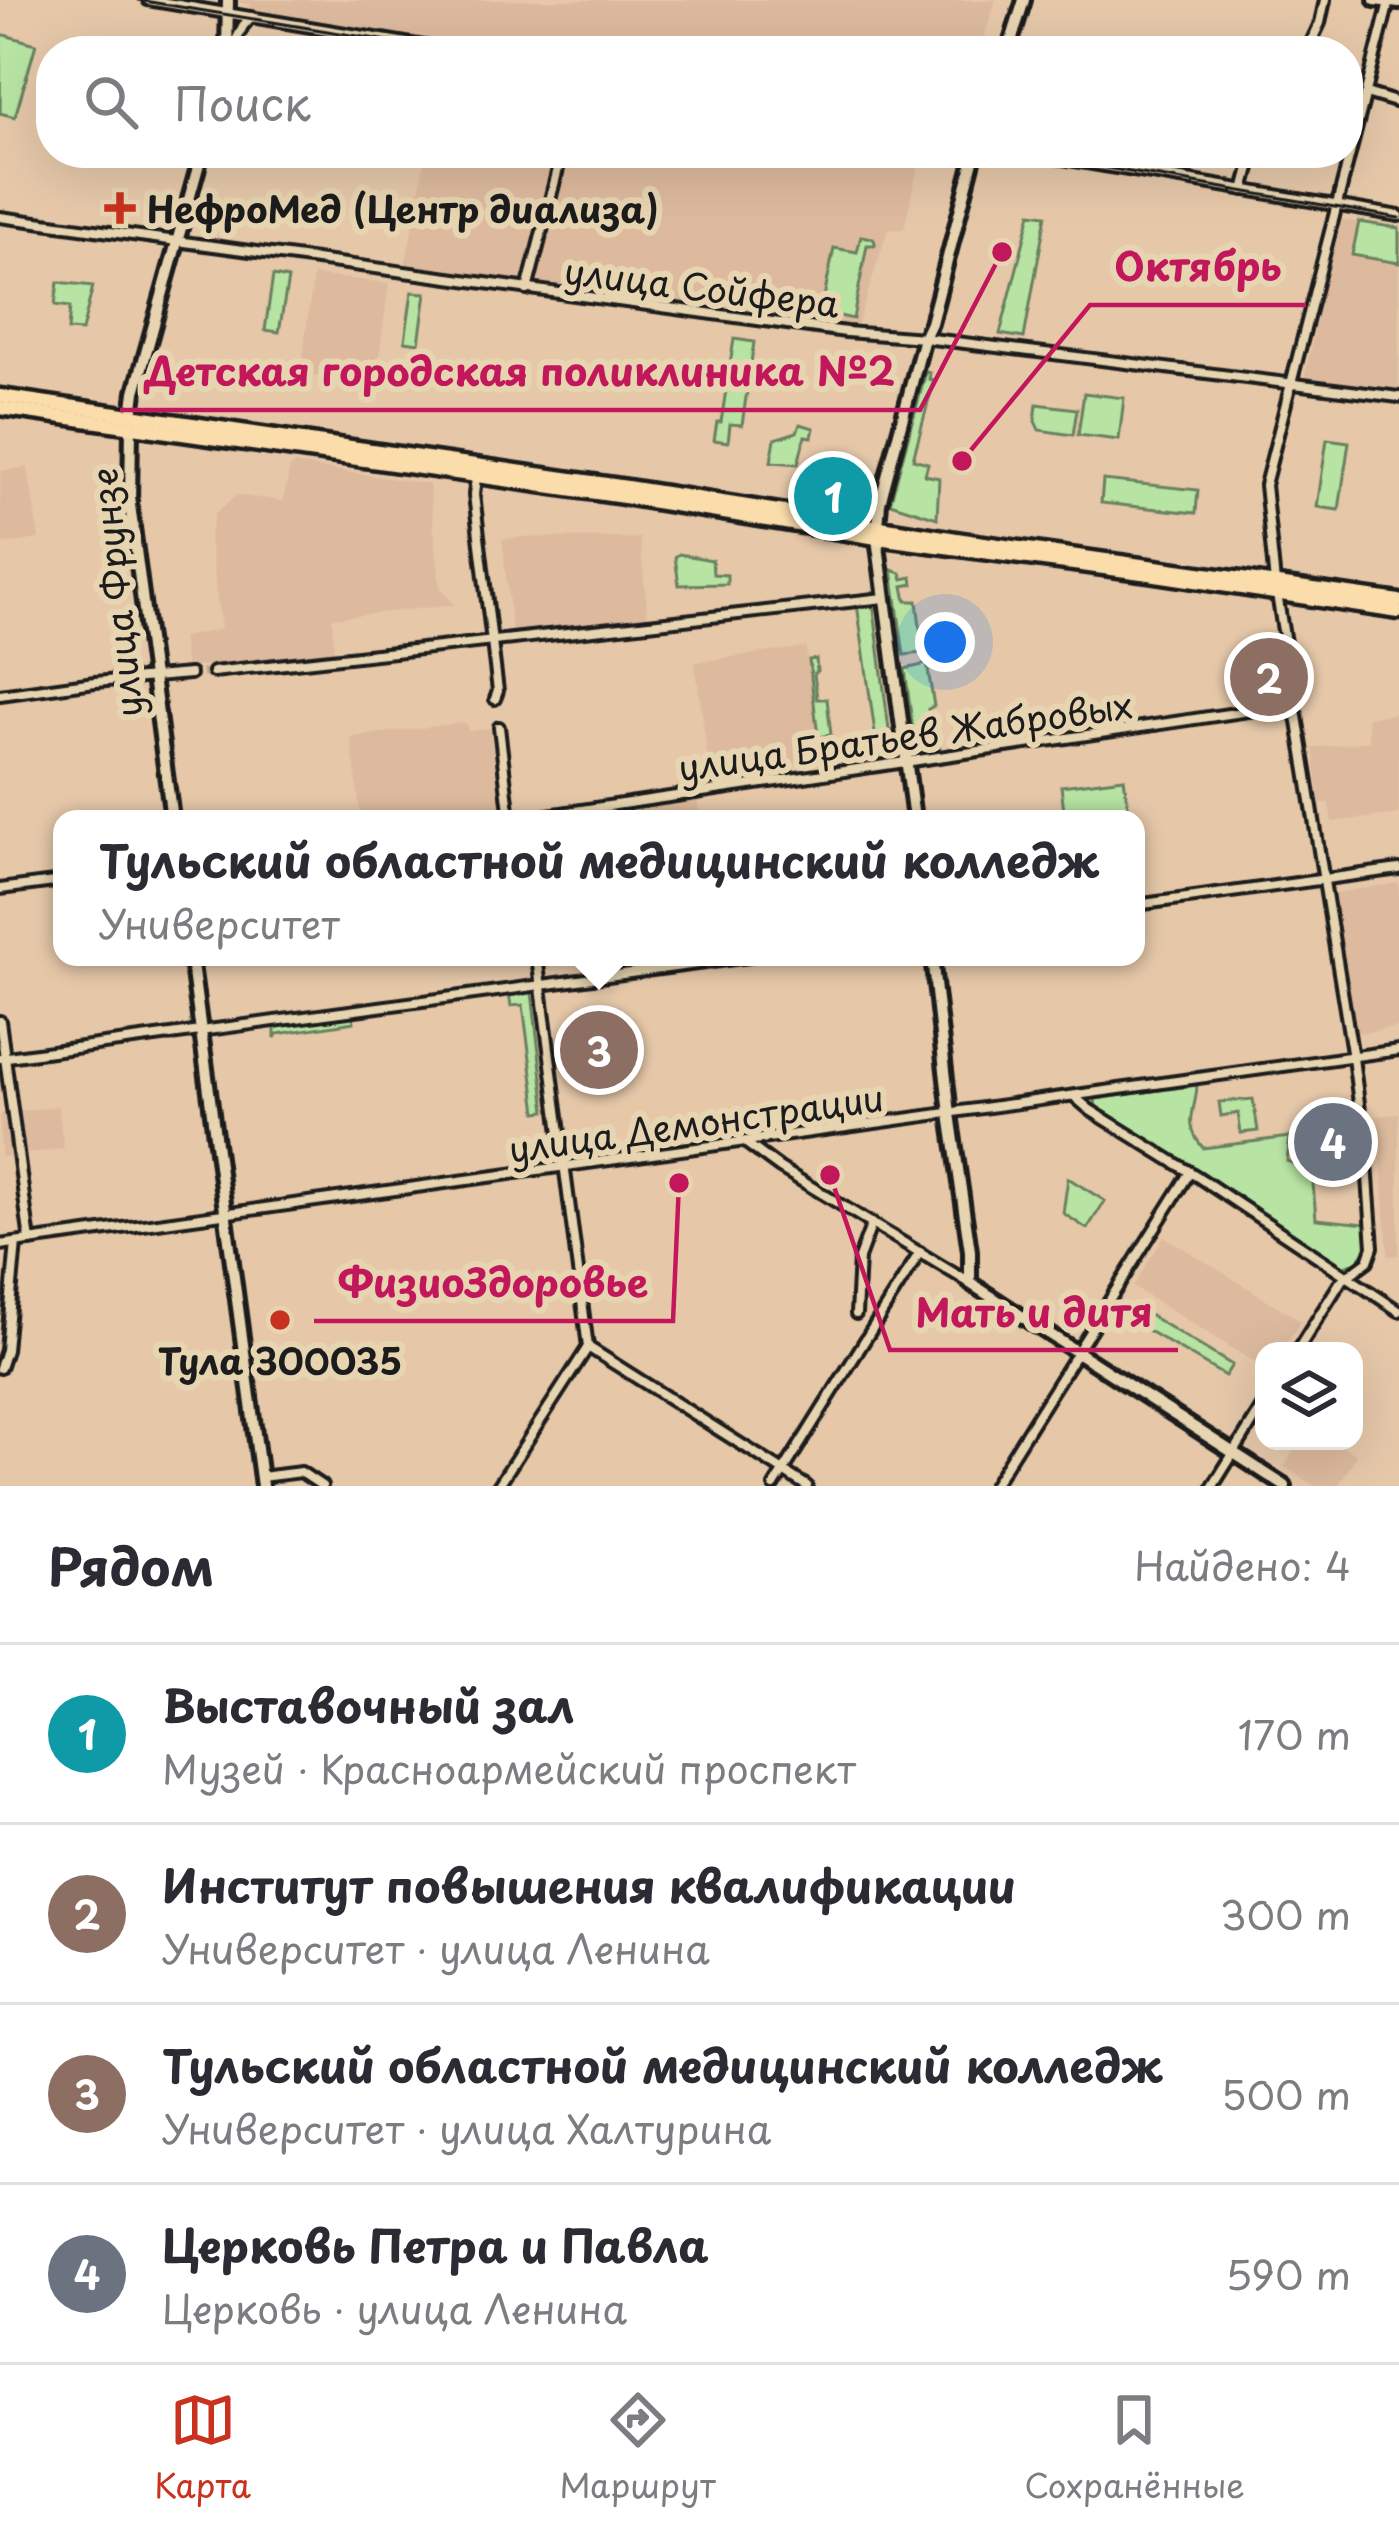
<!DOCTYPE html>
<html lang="ru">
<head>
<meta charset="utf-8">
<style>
	body { margin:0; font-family:"Playpen Sans",sans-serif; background:#f7f7f7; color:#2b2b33 }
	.controls { position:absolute; right:36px; bottom:36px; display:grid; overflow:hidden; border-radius:24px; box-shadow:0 12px 48px #0002 }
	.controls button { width:108px; height:108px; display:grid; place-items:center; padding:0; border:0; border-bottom:3px solid #e1e1e2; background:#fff; color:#2b2b33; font:60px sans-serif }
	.you { position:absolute; left:945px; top:642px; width:42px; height:42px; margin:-30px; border:9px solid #fff; border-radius:50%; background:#1a73e8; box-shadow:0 0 0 18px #1a73e833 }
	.badge { display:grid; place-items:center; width:78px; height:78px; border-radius:50%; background:#c8321e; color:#fff; font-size:39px; font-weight:700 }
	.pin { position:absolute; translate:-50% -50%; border:6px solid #fff; box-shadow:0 3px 12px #0006 }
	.popup { position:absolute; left:53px; top:810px; width:1092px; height:156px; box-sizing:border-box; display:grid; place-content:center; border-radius:24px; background:#fff; filter:drop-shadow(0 3px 9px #0005); font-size:39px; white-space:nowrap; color:#7c7c81 }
	.popup b { font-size:45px; color:#2b2b33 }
	.popup::after { content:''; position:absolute; left:50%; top:100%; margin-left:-24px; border:24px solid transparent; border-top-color:#fff }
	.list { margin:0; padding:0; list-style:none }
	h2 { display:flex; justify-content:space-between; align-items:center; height:156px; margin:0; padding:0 48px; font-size:51px }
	h2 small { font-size:39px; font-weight:400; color:#7c7c81 }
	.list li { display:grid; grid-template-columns:78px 1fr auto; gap:36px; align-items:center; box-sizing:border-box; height:180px; padding:0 48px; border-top:3px solid #e1e1e2 }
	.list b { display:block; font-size:45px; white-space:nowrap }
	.list p { margin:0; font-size:39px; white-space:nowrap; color:#7c7c81 }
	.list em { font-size:39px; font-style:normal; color:#7c7c81 }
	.icon { flex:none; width:66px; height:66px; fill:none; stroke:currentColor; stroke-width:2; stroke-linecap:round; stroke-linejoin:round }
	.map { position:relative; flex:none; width:1399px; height:1486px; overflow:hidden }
	.search { position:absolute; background:#fff; box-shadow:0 12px 48px #0002; left:36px; right:36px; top:36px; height:132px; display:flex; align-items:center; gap:30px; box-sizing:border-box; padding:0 42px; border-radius:48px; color:#7c7c81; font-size:45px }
	.sheet { height:876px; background:#fff }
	nav { display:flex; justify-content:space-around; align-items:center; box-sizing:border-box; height:168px; border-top:3px solid #e1e1e2; background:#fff; font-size:33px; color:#7c7c81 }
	nav a { display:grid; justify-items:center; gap:6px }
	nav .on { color:#c8321e }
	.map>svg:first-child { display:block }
</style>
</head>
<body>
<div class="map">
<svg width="1399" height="1486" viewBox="0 0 1399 1486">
	<rect width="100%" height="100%" fill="#e6c8a9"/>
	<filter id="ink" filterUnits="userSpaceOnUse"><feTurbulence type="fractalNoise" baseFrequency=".00833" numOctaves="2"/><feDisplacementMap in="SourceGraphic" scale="24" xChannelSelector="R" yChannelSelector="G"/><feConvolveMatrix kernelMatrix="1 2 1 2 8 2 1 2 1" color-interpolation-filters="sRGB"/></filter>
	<g filter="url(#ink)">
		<g fill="#ddba9e">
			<path d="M239,0H996L980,51H483L250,11L251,5L239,2Z"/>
			<path d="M397,153H558L525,286L405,267L425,159Z"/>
			<path d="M565,153H921L904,229L888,230L856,330L530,287Z"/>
			<path d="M1338,219L1399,228V393L1304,379Z"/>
			<path d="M313,275L389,283L379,358H376L372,384L301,373Z"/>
			<path d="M294,464L429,484L440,586L454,605L332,618L334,651L186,668L182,637L221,629L209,538L215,513L237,495L283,501L290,467Z"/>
			<path d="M28,467L39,539L0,545V471Z"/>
			<path d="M524,537L640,538L648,619L512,632L502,539Z"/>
			<path d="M806,647L821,761L710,776L695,662Z"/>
			<path d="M1399,713V814L1332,822L1329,803H1320L1313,748L1369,741L1367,717Z"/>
			<path d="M466,722L468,731L490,728L500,808L431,819H361L351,737Z"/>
			<path d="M697,799L700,819H553Z"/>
			<path d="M1399,883V1027L1354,1034L1333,893Z"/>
			<path d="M58,1106L64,1149L1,1157L0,1114Z"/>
			<path d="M1399,1113V1255L1388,1256L1378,1116Z"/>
			<path d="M1164,1236L1301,1321L1282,1351H1264V1368L1133,1287Z"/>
			<path d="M1300,1441H1334L1357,1455L1338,1486H1314L1284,1467Z"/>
		</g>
		<g fill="#b7e4a3" stroke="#6a8060" stroke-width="3">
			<path d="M1,34L36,44L15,117L0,113Z"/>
			<path d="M1031,213L1046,215L1024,338L1000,334Z"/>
			<path d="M1359,222L1399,228V263L1352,255Z"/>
			<path d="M861,236L873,238L875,242V245H867L853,319L821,312L834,248L857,252Z"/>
			<path d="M273,276L288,279L279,332L265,330Z"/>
			<path d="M58,282L93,286L82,331L68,330L70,307L55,305Z"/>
			<path d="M412,292L426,293L419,343L405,341Z"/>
			<path d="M734,339L754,342L742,425L730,424L728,442L714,440L717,422H721Z"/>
			<path d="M926,372L930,373L929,379L934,380L913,459L928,463L925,475L939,478L937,518L890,503Z"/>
			<path d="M1084,393L1124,398L1119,440L1078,435Z"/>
			<path d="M1037,404L1077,409L1073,435L1039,430L1035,421Z"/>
			<path d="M800,424L814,428L812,437L805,436L798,464L771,462L775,439L797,432Z"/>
			<path d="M1327,439L1349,442L1339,510L1317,507Z"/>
			<path d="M1103,480L1198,490L1196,513L1101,503Z"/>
			<path d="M679,554L712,560L713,574L727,575V584L679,585L675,557Z"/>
			<path d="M892,570L901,573L903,579L912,577L913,584L903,586L906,601H917L923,653L904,655Z"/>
			<path d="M857,604H871L874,610L892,754L891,759L879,762Z"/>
			<path d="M816,659L817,671L814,673L817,699H827L831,735L818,737L809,660Z"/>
			<path d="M927,664L934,706L928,709L930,723L937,730L940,749L921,752L915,747L905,669Z"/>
			<path d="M1124,778L1130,819H1065L1061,786Z"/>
			<path d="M527,991L532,993L546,1111L537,1112L523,1005L511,1006L509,994Z"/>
			<path d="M353,1014L354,1022L277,1034L275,1038V1025Z"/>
			<path d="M1197,1085C1196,1113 1182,1122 1203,1148L1290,1137L1287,1161L1312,1172L1316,1219L1367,1224L1369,1246L1357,1262L1344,1266L1096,1108L1095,1099Z"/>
			<path d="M1253,1099L1258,1131L1241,1133L1238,1113L1221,1116L1219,1102Z"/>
			<path d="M1068,1178L1105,1201L1087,1229L1063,1213Z"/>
			<path d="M1149,1315L1232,1365L1225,1376L1142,1327Z"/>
		</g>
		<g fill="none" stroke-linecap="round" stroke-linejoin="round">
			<path stroke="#bea68d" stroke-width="8" stroke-dasharray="8 4" stroke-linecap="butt" d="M190,674L213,672"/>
			<defs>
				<g id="street">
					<path d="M148,0L454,51"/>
					<path d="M231,51L243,26L251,17"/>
					<path d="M1307,51L1320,23L1325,0"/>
					<path d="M1366,93L1399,103"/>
					<path d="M1028,153L1399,216"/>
					<path d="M1244,190L1254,153"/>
					<path d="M0,217L846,332L924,338L1399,397"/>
					<path d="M527,290L562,153"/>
					<path d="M476,477L474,495L498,691L495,699"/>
					<path d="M1275,583L1265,485L1389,2"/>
					<path d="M1277,594L1353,1058L1367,1164L1373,1247L1368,1261L1341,1281L1297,1351"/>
					<path d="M213,672L884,598"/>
					<path d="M0,695L95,682L190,674"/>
					<path d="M499,727L509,811L514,819"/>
					<path d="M521,819L1296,704"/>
					<path d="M0,889L62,881"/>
					<path d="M1136,905L1399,869"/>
					<path d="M0,1021L30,1241"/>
					<path d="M0,1058L749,957"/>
					<path d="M1076,1098L1090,1110L1198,1177L1399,1311"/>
					<path d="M746,1143L780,1168L970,1283"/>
					<path d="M0,1245L1399,1050"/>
					<path d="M856,1314L859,1258L872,1223"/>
					<path d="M588,1347L807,1486"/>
					<path d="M0,1368L6,1350L16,1243"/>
					<path d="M261,1477L301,1472L322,1486"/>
					<path d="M498,1486L588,1347L537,957"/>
					<path d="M774,1486L920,1252"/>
					<path d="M993,1486L1190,1172"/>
					<path d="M1213,1486L1264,1404"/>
				</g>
				<g id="secondary">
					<path d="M1375,0L1399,3"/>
					<path d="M227,51L228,0"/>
					<path d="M1008,51L1024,0"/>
					<path d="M132,415L135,392L202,153"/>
					<path d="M131,427L130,505L172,819"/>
					<path d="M878,526L880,503L924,338L931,323L975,153"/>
					<path d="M877,538L914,819"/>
					<path d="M191,957L262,1486"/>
					<path d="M932,957L950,1114L970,1251V1283L1285,1486"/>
				</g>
				<g id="primary">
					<path d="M0,396L627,487L963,540L1399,601"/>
					<path d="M0,408L624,497L877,538L1149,574L1399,612"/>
				</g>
			</defs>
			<use href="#street" stroke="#1c1c1c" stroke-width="16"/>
			<use href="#secondary" stroke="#1c1c1c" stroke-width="20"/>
			<use href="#primary" stroke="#1c1c1c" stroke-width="21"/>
			<use href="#street" stroke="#e7d4b1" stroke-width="8"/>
			<use href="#secondary" stroke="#e7d4b1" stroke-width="10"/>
			<use href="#primary" stroke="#fbddab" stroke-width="12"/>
			<g stroke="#1c1c1c" stroke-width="3">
				<path d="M138,0L449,51"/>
				<path d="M1020,153L1399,218"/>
			</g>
		</g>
	</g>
	<g fill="#c8321e" stroke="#e7d4b1" stroke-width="4.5">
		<path d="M114 190h12v12h12v12h-12v12h-12v-12h-12v-12h12z"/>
		<circle cx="280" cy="1320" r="12"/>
	</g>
	<g text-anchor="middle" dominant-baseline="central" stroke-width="12" stroke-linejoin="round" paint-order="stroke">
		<g font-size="36" font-weight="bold" fill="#1c1c1c" stroke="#e7d4b1" text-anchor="start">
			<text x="147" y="208">НефроМед (Центр диализа)</text>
			<text x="280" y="1360" text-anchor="middle">Тула 300035</text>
		</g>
		<g font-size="36" fill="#1c1c1c" stroke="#e7d4b1">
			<text transform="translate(702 286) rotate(7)">улица Сойфера</text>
			<text transform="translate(115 593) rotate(-96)">улица Фрунзе</text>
			<text transform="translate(905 735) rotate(-8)">улица Братьев Жабровых</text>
			<text transform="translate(696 1122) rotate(-8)">улица Демонстрации</text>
		</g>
	</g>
	<path fill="none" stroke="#c2185b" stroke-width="4.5" d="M962 461L1090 305H1306M1002 252L920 410H120M679 1183L673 1321H314M830 1175L890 1350H1178"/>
	<g fill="#c2185b" stroke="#e7d4b1" stroke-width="4.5">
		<circle cx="962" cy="461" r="12"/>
		<circle cx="1002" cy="252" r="12"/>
		<circle cx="679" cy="1183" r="12"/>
		<circle cx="830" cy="1175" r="12"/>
	</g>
	<g font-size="39" text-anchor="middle" font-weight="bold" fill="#c2185b" stroke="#e7d4b1" stroke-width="12" stroke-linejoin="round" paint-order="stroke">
		<text x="1198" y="281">Октябрь</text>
		<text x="520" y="386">Детская городская поликлиника №2</text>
		<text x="493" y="1297">ФизиоЗдоровье</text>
		<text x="1034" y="1327">Мать и дитя</text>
	</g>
</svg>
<div class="controls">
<button><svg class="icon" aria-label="layers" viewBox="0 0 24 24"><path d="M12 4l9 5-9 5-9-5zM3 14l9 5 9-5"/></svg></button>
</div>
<div class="you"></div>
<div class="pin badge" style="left:833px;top:496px;background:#0f9aa8">1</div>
<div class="pin badge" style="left:1269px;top:677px;background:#8d6e63">2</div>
<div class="pin badge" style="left:599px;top:1050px;background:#8d6e63">3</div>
<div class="popup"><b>Тульский областной медицинский колледж</b>Университет</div>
<div class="pin badge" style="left:1333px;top:1142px;background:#6b7280">4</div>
<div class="search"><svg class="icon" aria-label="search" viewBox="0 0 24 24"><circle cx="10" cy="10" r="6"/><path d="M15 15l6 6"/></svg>Поиск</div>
</div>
<section class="sheet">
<h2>Рядом<small>Найдено: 4</small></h2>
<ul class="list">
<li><span class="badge" style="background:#0f9aa8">1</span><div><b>Выставочный зал</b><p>Музей · Красноармейский проспект</p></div><em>170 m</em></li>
<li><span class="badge" style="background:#8d6e63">2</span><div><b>Институт повышения квалификации</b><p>Университет · улица Ленина</p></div><em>300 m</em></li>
<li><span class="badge" style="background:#8d6e63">3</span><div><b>Тульский областной медицинский колледж</b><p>Университет · улица Халтурина</p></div><em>500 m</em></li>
<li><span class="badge" style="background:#6b7280">4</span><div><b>Церковь Петра и Павла</b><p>Церковь · улица Ленина</p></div><em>590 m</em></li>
</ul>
</section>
<nav>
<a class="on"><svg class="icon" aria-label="map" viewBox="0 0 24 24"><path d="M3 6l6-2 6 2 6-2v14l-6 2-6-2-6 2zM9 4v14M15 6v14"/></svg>Карта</a>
<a><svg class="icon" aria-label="directions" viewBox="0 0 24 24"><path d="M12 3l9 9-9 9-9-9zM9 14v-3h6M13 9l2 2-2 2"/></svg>Маршрут</a>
<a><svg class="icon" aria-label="saved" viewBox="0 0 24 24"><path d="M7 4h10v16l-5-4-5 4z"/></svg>Сохранённые</a>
</nav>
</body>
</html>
